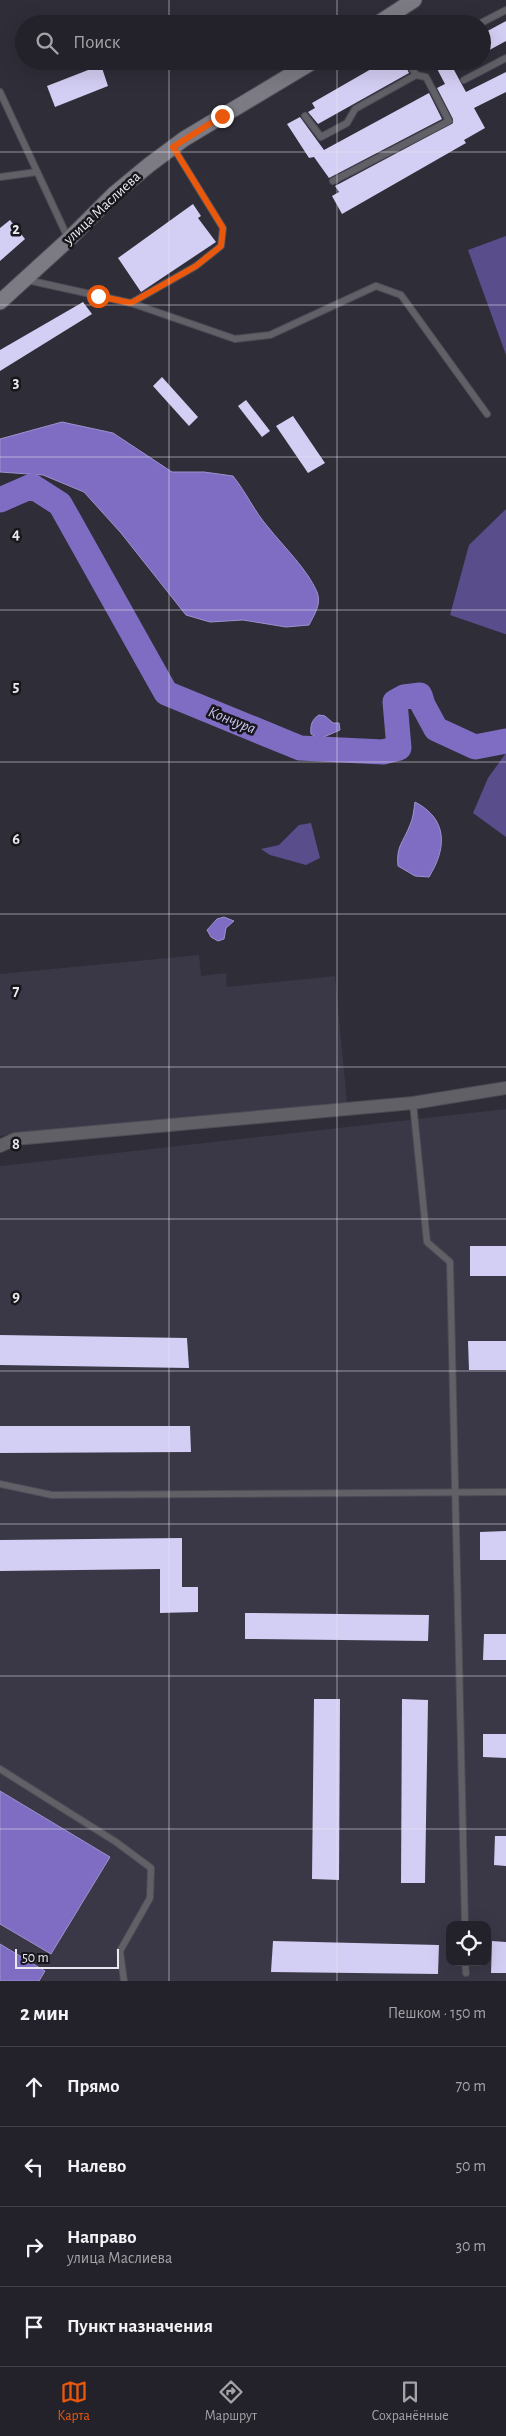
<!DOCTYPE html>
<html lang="ru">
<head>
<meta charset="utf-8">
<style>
	body { margin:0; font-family:"Alegreya Sans",sans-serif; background:#2f2f36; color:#f1f3f6 }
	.controls { position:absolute; right:15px; bottom:15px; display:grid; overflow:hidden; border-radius:10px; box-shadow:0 5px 20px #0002 }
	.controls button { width:45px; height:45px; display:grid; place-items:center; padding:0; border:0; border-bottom:1px solid #403f47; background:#23222a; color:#f1f3f6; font:25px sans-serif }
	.scale { position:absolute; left:15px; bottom:12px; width:104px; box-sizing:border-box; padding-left:5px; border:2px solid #e9e8ef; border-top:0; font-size:14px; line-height:18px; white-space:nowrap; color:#e9e8ef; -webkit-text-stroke:4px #17161b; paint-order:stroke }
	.stop { position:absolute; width:15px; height:15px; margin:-11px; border:4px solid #ea580c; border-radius:50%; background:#fff }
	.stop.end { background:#ea580c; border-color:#fff; box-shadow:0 1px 5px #0008 }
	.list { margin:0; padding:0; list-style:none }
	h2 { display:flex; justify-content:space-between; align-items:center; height:65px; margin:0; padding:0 20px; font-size:21px }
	h2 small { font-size:16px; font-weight:400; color:#a3a4a8 }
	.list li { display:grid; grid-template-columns:32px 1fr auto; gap:15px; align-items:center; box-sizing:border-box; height:80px; padding:0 20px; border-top:1px solid #403f47 }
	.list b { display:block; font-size:19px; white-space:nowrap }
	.list p { margin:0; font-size:16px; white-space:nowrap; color:#a3a4a8 }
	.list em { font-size:16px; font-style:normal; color:#a3a4a8 }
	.icon { flex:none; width:28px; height:28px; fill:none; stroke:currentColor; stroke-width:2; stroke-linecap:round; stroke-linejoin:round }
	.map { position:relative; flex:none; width:506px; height:1981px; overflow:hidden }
	.search { position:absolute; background:#23222a; box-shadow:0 5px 20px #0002; left:15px; right:15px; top:15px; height:55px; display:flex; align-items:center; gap:12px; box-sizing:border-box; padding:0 18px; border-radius:28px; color:#a3a4a8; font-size:19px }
	.sheet { height:385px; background:#23222a }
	nav { display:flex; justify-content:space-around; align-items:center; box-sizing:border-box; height:70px; border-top:1px solid #403f47; background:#23222a; font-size:14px; color:#a3a4a8 }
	nav a { display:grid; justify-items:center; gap:2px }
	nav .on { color:#ea580c }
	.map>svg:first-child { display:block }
</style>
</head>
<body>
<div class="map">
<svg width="506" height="1981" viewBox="0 0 506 1981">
	<rect width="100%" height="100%" fill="#2f2d38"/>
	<g fill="#3a3747" fill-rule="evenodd">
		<path d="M199,955L201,976L226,973L227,987L335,976L347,1102L0,1136V974Z"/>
		<path d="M506,1109V1981H0V1166ZM450,1925H487V1962H450Z"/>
	</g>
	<g fill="#5a4d8c">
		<path d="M506,236V355L468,250Z"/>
		<path d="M506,509V634H505L450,615L469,545Z"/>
		<path d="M506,753V837L473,813L488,778Z"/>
		<path d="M311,823L320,858L306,865L270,855L261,849L279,845L299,825Z"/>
	</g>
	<g fill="#7e6dc2" stroke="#9e92d0">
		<path d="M62,422L113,433L172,472H204L233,476C246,492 254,511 268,527C283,546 308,570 317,592C322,604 314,615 309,625L286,627L243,620L210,622L186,615L121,533L84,492L43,475L0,472V439Z"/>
		<path d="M319,715L325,716L333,723H339L340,730L319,739L311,734C310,726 312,719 319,715Z"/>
		<path d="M415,802C448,819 447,848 429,877L415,876L398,866C396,846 403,843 410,825C413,819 414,809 415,802Z"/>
		<path d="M224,917L234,921L226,928L224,939L218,941L211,937L207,930L217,919Z"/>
		<path d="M0,1791L110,1857L51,1954L0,1924Z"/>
		<path d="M0,1944L45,1971L39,1981H0Z"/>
	</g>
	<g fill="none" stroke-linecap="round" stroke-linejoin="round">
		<path stroke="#7e6dc2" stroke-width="25" d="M0,500L32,486L60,504L166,693L300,748L383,752L399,748L395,702L404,697L420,695L423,705L436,729L475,747L506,741"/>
	</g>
	<g fill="#d3cef3">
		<path d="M506,21V41L482,54V34Z"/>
		<path d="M385,61H403L409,73L318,124L308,112L315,108L312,103Z"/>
		<path d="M433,61H470L454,70L466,92L506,72V92L474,108L485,128L464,140L466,143L342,214L332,196L339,192L335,186L453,123V119L437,88L445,84Z"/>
		<path d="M101,65L108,86L55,107L47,86Z"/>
		<path d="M429,93L442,119L329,178L314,157L309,158L287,124L300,117L324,150Z"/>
		<path d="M193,204L201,216L198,218L216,242L141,292L118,258Z"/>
		<path d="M10,220L25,239L0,261V228Z"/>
		<path d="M83,302L92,314L0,371V350Z"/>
		<path d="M162,377L198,417L189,426L153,386Z"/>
		<path d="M246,400L270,431L262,437L238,406Z"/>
		<path d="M293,416L325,463L308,473L276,426Z"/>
		<rect x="470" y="1246" width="36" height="30"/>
		<path d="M0,1335L187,1338L189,1368L0,1365Z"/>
		<path d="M468,1341H506V1370H469Z"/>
		<path d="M0,1426H190L191,1452L0,1453Z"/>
		<path d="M506,1531V1560H480V1532Z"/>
		<path d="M182,1538V1587H198V1612L160,1613V1569L0,1571V1540Z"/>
		<path d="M245,1613L429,1615L428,1641L245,1639Z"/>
		<path d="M484,1634H506V1660H483Z"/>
		<path d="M314,1699H340L339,1880L312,1879Z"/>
		<path d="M402,1699L428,1700L425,1883H401Z"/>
		<path d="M483,1734H506V1758L483,1757Z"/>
		<path d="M495,1836H506V1866L494,1865Z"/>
		<path d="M273,1941L439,1945L438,1974L271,1972Z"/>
		<path d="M492,1941L506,1942V1973H491Z"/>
	</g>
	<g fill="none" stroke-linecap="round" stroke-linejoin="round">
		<defs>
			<g id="lane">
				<path d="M479,24L506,10"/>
				<path d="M464,80L506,58"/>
				<path d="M0,92L68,238"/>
				<path d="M305,116L321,137L347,123L355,109L416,75"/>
				<path d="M173,147L223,228L221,246L196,266L131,303L235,339L270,335L376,286L401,295L487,414"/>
				<path d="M0,177L37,172"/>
				<path d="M333,181L449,121L426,77L416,75L408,61"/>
				<path d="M27,280L131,303"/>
				<path d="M413,1103L427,1242L450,1262L465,1925"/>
				<path d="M0,1484L52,1495L506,1492"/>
				<path d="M0,1769L116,1842L151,1868L150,1898L120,1951L124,1981"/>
				<path d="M465,1962L466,1973"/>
			</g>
			<path id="street" d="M0,1146L15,1139L413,1103L506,1088"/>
			<g id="secondary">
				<path d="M377,24L414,0"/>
				<path d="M0,302L69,239L114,194L149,165L184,139L314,61"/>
			</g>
		</defs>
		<use href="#lane" stroke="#4d4b55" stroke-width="8"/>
		<use href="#street" stroke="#4d4b55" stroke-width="14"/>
		<use href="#secondary" stroke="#4d4b55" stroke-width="17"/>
		<use href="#lane" stroke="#606066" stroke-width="6"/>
		<use href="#street" stroke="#606066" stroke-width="12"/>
		<use href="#secondary" stroke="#7c7b84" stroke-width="15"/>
	</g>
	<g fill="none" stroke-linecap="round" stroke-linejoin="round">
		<path stroke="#ea580c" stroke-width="6" d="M98,296L131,303L196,266L221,246L223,228L173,147L222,116"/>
	</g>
	<path fill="none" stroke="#e9e8ef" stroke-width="1" stroke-opacity="0.55" d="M169,0V24M337,0V24M169,61V1981M337,61V1981M0,152H506M0,305H506M0,457H506M0,610H506M0,762H506M0,914H506M0,1067H506M0,1219H506M0,1371H506M0,1524H506M0,1676H506M0,1829H506"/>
	<g text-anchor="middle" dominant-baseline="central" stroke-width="5" stroke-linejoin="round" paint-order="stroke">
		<g font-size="15" fill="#e9e8ef" stroke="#17161b">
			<text transform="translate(102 208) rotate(-43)">улица Маслиева</text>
		</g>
		<g font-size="16" font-style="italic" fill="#cbc5f2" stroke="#17161b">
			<text transform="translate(232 720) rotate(22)">Кончура</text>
		</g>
	</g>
	<g font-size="16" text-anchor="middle" font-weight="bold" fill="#e9e8ef" stroke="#17161b" stroke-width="5" stroke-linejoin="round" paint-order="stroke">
		<text x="16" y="234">2</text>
		<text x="16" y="387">3</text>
		<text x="16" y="539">4</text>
		<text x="16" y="691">5</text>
		<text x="16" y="844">6</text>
		<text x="16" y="996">7</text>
		<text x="16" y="1149">8</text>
		<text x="16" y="1301">9</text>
	</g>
</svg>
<div class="controls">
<button><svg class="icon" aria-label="locate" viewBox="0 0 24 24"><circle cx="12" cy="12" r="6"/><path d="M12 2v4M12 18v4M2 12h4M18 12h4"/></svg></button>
</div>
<div class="scale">50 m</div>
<div class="stop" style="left:98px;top:296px"></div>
<div class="stop end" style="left:222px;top:116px"></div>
<div class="search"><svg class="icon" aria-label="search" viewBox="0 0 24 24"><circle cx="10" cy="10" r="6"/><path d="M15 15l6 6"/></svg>Поиск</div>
</div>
<section class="sheet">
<h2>2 мин<small>Пешком · 150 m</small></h2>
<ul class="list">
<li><svg class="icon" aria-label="ahead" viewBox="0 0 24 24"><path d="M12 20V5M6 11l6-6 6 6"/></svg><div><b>Прямо</b></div><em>70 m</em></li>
<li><svg class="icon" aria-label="left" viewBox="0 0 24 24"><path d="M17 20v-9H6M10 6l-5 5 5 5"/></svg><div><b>Налево</b></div><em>50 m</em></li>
<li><svg class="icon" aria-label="right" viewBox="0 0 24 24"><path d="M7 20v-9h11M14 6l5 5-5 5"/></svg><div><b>Направо</b><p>улица Маслиева</p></div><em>30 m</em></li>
<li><svg class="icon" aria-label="arrive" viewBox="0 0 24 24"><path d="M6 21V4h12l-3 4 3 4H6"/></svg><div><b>Пункт назначения</b></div></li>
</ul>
</section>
<nav>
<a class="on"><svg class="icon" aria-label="map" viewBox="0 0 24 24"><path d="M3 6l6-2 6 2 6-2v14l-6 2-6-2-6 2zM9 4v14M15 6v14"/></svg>Карта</a>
<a><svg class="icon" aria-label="directions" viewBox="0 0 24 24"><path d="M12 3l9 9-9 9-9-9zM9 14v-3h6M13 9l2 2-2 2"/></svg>Маршрут</a>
<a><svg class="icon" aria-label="saved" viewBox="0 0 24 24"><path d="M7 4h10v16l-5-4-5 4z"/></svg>Сохранённые</a>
</nav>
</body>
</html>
